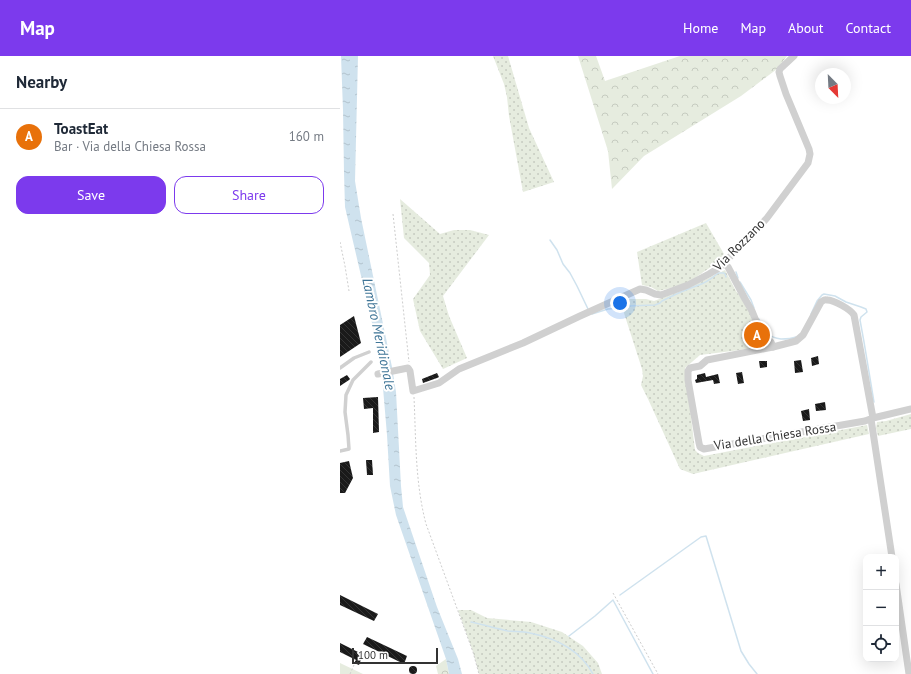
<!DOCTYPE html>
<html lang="en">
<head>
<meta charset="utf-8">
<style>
	body { margin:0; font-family:"PT Sans",sans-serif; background:#f6f6f7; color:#1f2937 }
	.controls { position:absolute; right:12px; bottom:12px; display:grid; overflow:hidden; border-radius:8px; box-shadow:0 4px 16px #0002 }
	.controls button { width:36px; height:36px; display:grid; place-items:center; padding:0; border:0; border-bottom:1px solid #e0e1e3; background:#fff; color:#1f2937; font:20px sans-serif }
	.compass { position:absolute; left:475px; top:12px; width:36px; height:36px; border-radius:50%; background:#fff; box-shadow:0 4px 16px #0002; rotate:156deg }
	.scale { position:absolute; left:12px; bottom:10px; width:86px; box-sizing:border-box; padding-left:4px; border:2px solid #333; border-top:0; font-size:11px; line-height:14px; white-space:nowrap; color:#333; -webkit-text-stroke:3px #fff; paint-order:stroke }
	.you { position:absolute; left:280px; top:247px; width:14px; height:14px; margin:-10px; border:3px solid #fff; border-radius:50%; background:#1a73e8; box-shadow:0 0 0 6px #1a73e833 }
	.badge { display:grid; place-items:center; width:26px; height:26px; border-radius:50%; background:#7c3aed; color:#fff; font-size:13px; font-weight:700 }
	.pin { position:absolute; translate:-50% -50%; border:2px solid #fff; box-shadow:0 1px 4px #0006 }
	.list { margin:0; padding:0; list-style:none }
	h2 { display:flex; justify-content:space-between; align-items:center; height:52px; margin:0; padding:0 16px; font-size:17px }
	h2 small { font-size:13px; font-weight:400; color:#747a83 }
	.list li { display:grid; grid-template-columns:26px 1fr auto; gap:12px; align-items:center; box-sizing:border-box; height:56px; padding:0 16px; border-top:1px solid #e0e1e3 }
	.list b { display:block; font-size:15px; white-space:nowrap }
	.list p { margin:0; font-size:13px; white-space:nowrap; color:#747a83 }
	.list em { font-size:13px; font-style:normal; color:#747a83 }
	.actions { display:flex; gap:8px; padding:12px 16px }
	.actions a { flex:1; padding:9px 0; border:1px solid #7c3aed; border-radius:12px; text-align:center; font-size:14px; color:#7c3aed }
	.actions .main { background:#7c3aed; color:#fff }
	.icon { flex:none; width:22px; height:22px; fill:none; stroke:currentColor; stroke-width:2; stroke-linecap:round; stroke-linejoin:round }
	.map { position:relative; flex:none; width:571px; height:618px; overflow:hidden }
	header { display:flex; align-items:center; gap:24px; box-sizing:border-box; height:56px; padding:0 20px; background:#7c3aed; color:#fff }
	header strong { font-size:19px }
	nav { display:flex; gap:22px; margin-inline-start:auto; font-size:14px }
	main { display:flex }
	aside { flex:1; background:#fff }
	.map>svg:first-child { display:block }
</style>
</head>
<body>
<header>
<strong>Map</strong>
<nav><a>Home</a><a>Map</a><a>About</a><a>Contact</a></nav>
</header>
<main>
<aside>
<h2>Nearby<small></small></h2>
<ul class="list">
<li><span class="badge" style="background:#e8710a">A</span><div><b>ToastEat</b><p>Bar · Via della Chiesa Rossa</p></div><em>160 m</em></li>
</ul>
<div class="actions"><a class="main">Save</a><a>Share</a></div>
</aside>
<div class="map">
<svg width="571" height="618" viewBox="0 0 571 618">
	<defs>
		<pattern id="grass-dots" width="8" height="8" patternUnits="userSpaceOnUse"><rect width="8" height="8" fill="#e6ecdf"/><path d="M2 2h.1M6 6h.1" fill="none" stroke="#c6cbc0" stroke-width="1.8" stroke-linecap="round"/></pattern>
		<pattern id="forest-crowns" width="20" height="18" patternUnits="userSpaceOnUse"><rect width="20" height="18" fill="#e6ecdf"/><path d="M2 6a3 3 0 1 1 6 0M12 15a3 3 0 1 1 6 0" fill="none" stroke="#c6cbc0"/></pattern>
		<pattern id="water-ripples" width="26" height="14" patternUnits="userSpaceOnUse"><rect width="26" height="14" fill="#cfe2ee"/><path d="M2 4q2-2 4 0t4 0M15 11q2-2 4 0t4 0" fill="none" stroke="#b2c2cd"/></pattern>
		<pattern id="building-back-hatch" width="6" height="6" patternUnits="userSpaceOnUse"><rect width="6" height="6" fill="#1a1a1a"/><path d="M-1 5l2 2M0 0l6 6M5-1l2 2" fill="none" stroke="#333"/></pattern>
	</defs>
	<rect width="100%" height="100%" fill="#fff"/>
	<g fill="url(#grass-dots)">
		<path d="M153,0H168L189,72L214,126L183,136L169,60L167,41L164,28Z"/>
		<path d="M60,143L100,178L114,174H130L149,179L103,240L109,260L127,302L103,313L80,275L73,243L90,219L89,207L64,182Z"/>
		<path d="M366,167L384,198L378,206L349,226L327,233L318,235L311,231L302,229L297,196Z"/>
		<path d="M385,214L396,235L408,251L413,267L420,281L426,289L425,291L360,299L345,312L355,394L358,397L364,400L527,369L529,378L353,418L340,413L308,343L301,329L303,320L302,313L284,257L285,243H306L314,245L346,233Z"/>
		<path d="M571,358V373L538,380L536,372L537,366L546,365Z"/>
		<path d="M118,554H131L147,562L191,566L222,576L243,590L258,607L262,618H139L133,596Z"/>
	</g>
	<g fill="url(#forest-crowns)">
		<path d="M238,0H256L265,25L340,0H447L437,13L401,40L304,100L272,133L268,95Z"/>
		<path d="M106,603L109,618H98L96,610Z"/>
	</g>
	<path fill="#e6ecdf" d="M0,607L23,618H0Z"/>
	<path fill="url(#water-ripples)" d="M1,0H18L15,125L21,162L52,311L56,336L61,430L63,451L97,551L118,603L122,618H109L106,603L56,459L50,430L47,379L42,320L32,267L5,151L4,117L3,54Z"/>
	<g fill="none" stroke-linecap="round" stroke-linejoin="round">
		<g stroke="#cfe2ee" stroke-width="1.5">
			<path d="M210,184L217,194L223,208L230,217L237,230L248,253"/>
			<path d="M396,216L398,222"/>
			<path d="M400,226L411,244L414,252"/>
			<path d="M252,258L268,253L282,252L288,250L315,249L320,247L322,245C330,241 338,237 346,234C360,228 366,228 378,217H384L385,218L386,221"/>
			<path d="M471,258L477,245L482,239L484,238L495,240L506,246L521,251L526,253L527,256L521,261L520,264L524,286L534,346"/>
			<path d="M419,263C424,273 427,282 441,283C446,283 451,283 456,281"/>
			<path d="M280,539L361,481L366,480L401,595L409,608L417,618"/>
			<path d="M131,566C144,569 155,572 168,575C175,576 182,575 190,577C215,582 240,594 253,618"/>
			<path d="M229,580L255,560L273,544L313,618"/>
		</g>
	</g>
	<g fill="url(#building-back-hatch)">
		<path d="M14,260L21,287L0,301V269Z"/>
		<path d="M478,300L479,308L472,310L471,302Z"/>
		<path d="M461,304L463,316L455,317L454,305Z"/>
		<path d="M419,305H427V311L420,312Z"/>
		<path d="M402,316L404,327L398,328L396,317Z"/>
		<path d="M97,317L99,321L97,322L83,327L82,323Z"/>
		<path d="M365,317L366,321L378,318L380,327L374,328L373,324L356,327L355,324L357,323V319Z"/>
		<path d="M7,319L10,323L9,324L0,330V323Z"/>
		<path d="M38,341L39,376L33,377V352L24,353L23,342Z"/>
		<path d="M485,346L486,354L476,355L475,348Z"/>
		<path d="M469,353L470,364L463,365L461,355Z"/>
		<path d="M26,404H32L33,419H27Z"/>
		<path d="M9,405L13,422L5,437H0V407Z"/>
		<path d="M0,539L38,558L34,565L0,549Z"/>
		<path d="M27,581L67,600L64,608L23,588Z"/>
		<path d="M0,587L22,598L20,600L22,601L19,609L14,607L16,604L0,596Z"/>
		<circle cx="73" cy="614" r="4"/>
	</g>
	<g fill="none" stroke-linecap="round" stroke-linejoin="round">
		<g stroke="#cdcdcd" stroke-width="1" stroke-dasharray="2 2" stroke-linecap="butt">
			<path d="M53,158L69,306"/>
			<path d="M0,186L5,210L9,235"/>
			<path d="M74,341C76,384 75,426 86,468L133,596L139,618"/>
			<path d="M273,537L318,618"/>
			<path d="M10,618L14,609"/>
		</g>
		<g stroke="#d0d0d0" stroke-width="3.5">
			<path d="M0,312L14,302L29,296"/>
			<path d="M0,395L9,393L8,379L5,356L6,339L13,324L31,306"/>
		</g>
		<g stroke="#d0d0d0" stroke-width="7">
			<path d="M384,207L388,211L405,243L412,255L421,277L431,286L433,291"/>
			<path d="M38,318L68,312L70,315L73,335L99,327L119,313L183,287L240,260L300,233L306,234L315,238L321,239L348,229L369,218L379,212L418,172L427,162L468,107L470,98L469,93L446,38L440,20L439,16L440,13L454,0"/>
			<path d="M533,362L514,259C510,253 494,244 487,244C484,243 483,245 481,246L463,279L456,285L433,291L367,304L360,310L350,312L348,315V324L359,387L360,391L364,393L525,365L533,362L571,353"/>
			<path d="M531,363L552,501"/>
			<path d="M556,528L569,618"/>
		</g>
	</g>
	<g text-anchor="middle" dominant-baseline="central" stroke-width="4" stroke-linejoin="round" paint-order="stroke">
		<g font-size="13" fill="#333" stroke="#fff">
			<text transform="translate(399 189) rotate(-45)">Via Rozzano</text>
			<text transform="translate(435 380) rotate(-9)">Via della Chiesa Rossa</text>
		</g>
		<g font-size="14" font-style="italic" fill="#3f7597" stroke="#fff">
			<text transform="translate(39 278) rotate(78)">Lambro Meridionale</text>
		</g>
	</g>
</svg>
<div class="controls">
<button>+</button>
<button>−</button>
<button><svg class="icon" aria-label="locate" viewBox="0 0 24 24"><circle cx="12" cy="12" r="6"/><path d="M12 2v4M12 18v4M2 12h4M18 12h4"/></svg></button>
</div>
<svg class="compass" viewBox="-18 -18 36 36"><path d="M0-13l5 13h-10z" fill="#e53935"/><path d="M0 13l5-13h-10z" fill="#747a83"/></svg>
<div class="scale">100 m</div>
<div class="you"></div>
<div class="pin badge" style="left:417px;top:279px;background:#e8710a">A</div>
</div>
</main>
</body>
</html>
